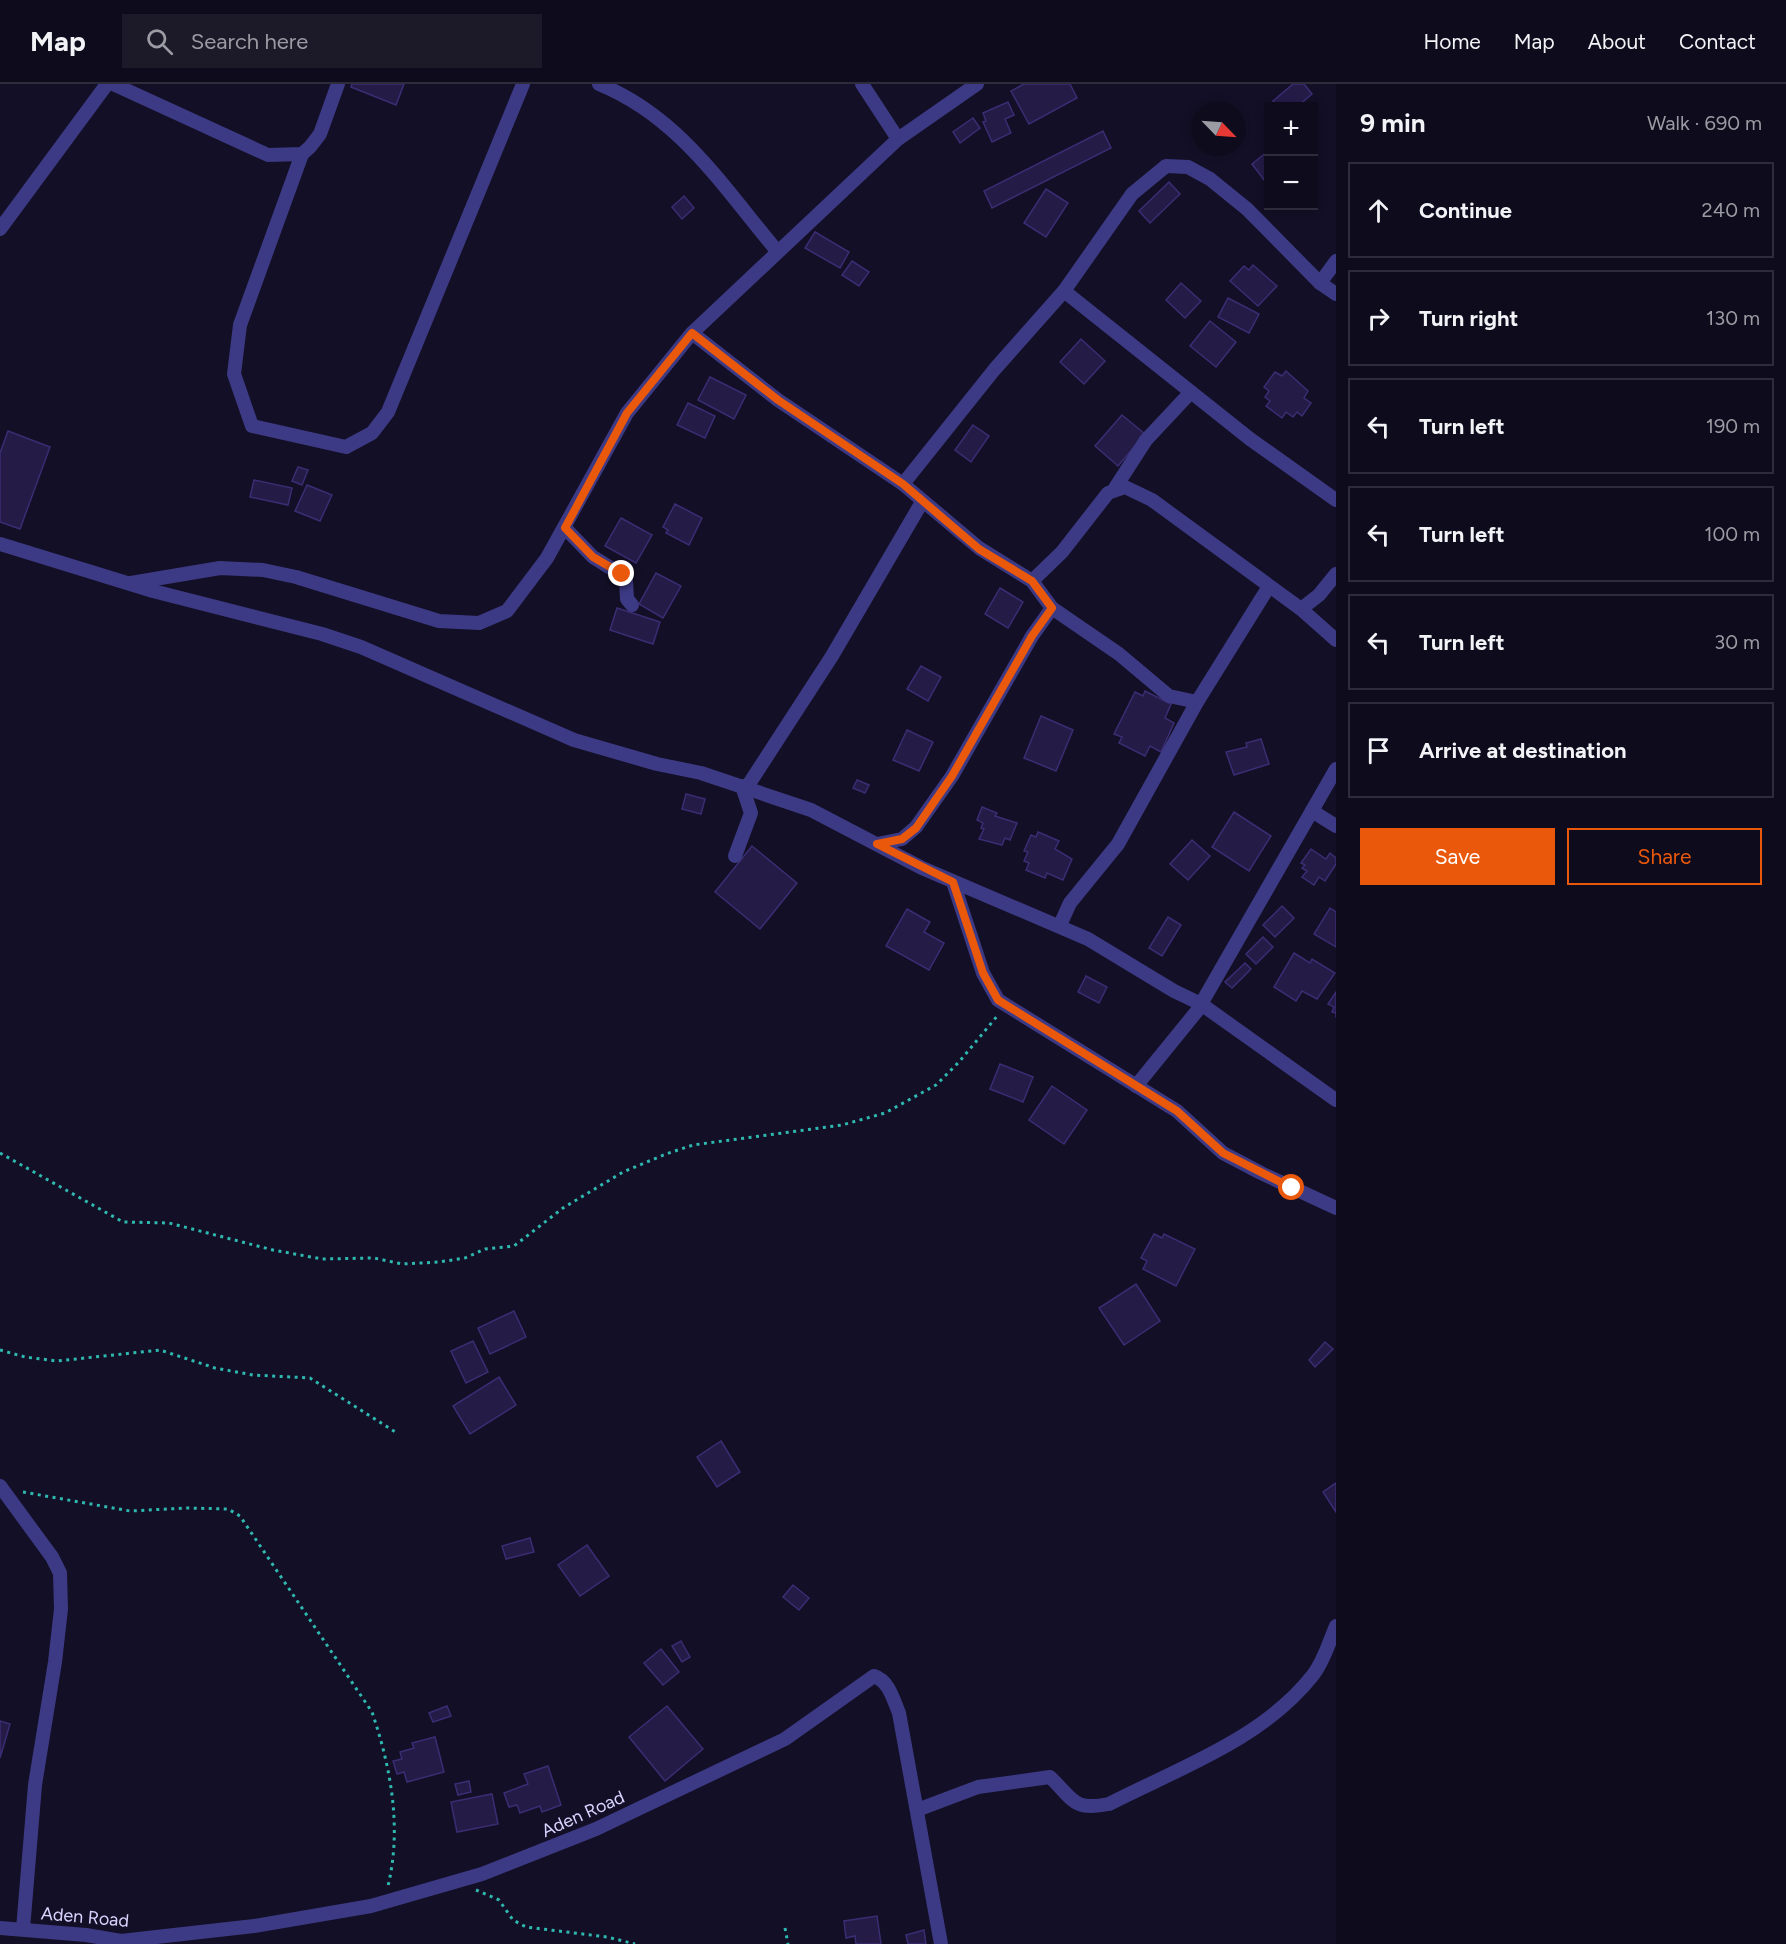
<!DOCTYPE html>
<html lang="en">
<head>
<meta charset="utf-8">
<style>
	body { margin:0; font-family:Figtree,sans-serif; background:#1c1929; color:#f1f3f6 }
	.controls { position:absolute; right:18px; top:18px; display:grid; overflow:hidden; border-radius:0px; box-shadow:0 3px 9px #0003 }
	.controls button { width:54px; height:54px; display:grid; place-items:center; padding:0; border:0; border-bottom:2px solid #2e2b3b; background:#0e0b1c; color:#f1f3f6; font:30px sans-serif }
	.compass { position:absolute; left:1192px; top:18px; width:54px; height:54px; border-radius:50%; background:#0e0b1c; box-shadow:0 3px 9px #0003; rotate:115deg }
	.stop { position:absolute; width:18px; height:18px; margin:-14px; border:4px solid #ea580c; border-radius:50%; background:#fff }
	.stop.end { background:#ea580c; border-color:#fff; box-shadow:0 2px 6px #0008 }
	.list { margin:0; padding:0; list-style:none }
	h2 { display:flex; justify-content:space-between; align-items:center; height:78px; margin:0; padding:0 24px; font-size:26px }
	h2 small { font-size:20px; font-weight:400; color:#9b9ba3 }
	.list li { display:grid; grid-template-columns:39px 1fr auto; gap:18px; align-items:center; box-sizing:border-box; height:96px; margin:0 12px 12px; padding:0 12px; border:2px solid #2e2b3b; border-radius:0px }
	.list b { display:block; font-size:22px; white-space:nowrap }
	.list em { font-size:20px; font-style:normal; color:#9b9ba3 }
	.actions { display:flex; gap:12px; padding:18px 24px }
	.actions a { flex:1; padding:14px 0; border:2px solid #ea580c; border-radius:0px; text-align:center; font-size:21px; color:#ea580c }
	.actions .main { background:#ea580c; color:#fff }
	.icon { flex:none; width:33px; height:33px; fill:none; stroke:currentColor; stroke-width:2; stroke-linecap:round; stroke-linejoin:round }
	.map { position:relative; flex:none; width:1336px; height:1860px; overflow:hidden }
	header { display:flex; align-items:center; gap:36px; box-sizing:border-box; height:84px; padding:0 30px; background:#0e0b1c; border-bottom:2px solid #2e2b3b }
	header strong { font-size:28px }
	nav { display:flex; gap:33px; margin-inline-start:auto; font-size:21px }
	.search { width:420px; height:54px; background:#1c1929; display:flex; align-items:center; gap:15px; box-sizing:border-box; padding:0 21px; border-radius:0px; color:#9b9ba3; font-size:22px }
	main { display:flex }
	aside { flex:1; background:#0e0b1c }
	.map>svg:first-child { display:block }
</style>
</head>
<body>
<header>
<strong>Map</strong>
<div class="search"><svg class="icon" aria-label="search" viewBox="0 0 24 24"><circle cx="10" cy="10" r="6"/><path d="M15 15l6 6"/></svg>Search here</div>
<nav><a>Home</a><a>Map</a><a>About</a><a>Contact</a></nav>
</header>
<main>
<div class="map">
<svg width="1336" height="1860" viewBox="0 0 1336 1860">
	<rect width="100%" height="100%" fill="#130f26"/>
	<g fill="#241b47" stroke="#3b2d73" stroke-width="1.5">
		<path d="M352,0H404L396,21L351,3Z"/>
		<path d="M1024,0H1070L1077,14L1029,40L1011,7Z"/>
		<path d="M1293,0H1304L1312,10L1298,22H1278L1273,17Z"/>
		<path d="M1008,18L1014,31L1005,35L1011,49L992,58L983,38L986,37L983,29Z"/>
		<path d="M973,34L980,44L960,59L953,48Z"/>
		<path d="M1103,47L1111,64L992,124L984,107Z"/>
		<path d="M1268,67V101L1252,80Z"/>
		<path d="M1169,98L1180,110L1150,139L1139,127Z"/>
		<path d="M1046,105L1068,119L1046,153L1024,139Z"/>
		<path d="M684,112L694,124L682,135L672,123Z"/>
		<path d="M815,148L849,168L840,184L805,164Z"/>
		<path d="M852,177L869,188L859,202L842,191Z"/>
		<path d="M1253,181L1277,202L1258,222L1230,197L1244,182L1249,186Z"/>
		<path d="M1181,199L1201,217L1185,234L1166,216Z"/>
		<path d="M1228,214L1259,230L1249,249L1218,233Z"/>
		<path d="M1210,237L1236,258L1216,283L1190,262Z"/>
		<path d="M1081,255L1105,277L1084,300L1060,278Z"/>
		<path d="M1286,287L1308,307L1304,314L1311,319L1302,332L1297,328L1293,333L1286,328L1282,334L1266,322L1270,317L1265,313L1269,307L1264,303L1275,288L1282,292Z"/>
		<path d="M710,293L746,311L734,335L698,316Z"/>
		<path d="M688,319L715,332L705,354L677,341Z"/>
		<path d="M1122,331L1145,350L1118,382L1095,362Z"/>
		<path d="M973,341L989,352L971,378L955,366Z"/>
		<path d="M8,347L50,363L20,445L0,438V369Z"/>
		<path d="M298,383L308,386L302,401L292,397Z"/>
		<path d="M254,396L292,404L288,421L250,413Z"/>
		<path d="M307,401L332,411L320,437L295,427Z"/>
		<path d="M675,420L702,434L689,461L666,449L668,446L663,443Z"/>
		<path d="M621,434L652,451L636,479L605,462Z"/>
		<path d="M656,489L681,502L663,534L639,520Z"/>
		<path d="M1000,504L1023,518L1008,544L985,530Z"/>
		<path d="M617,524L660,538L653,560L610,546Z"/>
		<path d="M921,582L941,593L928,617L907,605Z"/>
		<path d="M1145,607L1171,620L1165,634L1174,639L1161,668L1150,662L1145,672L1119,659L1122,653L1114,650L1135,608L1143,612Z"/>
		<path d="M1041,632L1073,646L1056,687L1024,674Z"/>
		<path d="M907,646L933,658L919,687L893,676Z"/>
		<path d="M1261,655L1269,680L1234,691L1226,668L1247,663L1246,659Z"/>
		<path d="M857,696L869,701L865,709L853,704Z"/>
		<path d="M686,710L705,715L701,730L682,725Z"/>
		<path d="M982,723L997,729L995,732L1017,739L1010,756L1005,754L1002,761L979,755L984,745L981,744L983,739L977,736Z"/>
		<path d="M1234,728L1271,752L1249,787L1212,763Z"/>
		<path d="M1038,748L1059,757L1055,765L1072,775L1063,796L1047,789L1045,794L1026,786L1029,779L1024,777L1028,768L1024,767L1031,751L1036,753Z"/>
		<path d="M1192,756L1210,772L1188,796L1170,780Z"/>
		<path d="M752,762L797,799L760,845L715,808Z"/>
		<path d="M1311,765L1326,775L1330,769L1336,774V780L1325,797L1319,793L1314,801L1302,793L1307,787L1302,784L1305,781L1301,779Z"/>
		<path d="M1282,822L1294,834L1275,853L1263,841Z"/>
		<path d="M1330,824L1336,828V863L1314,850Z"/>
		<path d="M907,825L930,838L924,848L944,859L929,886L886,862Z"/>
		<path d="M1168,833L1181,841L1162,872L1149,864Z"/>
		<path d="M1263,853L1273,863L1256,880L1246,870Z"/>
		<path d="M1294,869L1310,879L1312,875L1335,889L1317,915L1302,907L1296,917L1274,903Z"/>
		<path d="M1245,879L1251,885L1232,904L1225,898Z"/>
		<path d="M1086,892L1107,903L1099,919L1078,908Z"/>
		<path d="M1336,908V934V929L1332,928L1334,923L1328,920Z"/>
		<path d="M1000,980L1033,993L1023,1018L990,1005Z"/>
		<path d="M1052,1002L1087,1026L1064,1060L1029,1036Z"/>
		<path d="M1154,1150L1162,1154L1164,1150L1195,1165L1176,1202L1143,1185L1147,1177L1141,1174Z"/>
		<path d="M1136,1200L1160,1237L1124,1261L1099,1224Z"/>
		<path d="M514,1227L526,1253L490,1270L478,1244Z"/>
		<path d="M473,1257L488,1288L466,1299L451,1267Z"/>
		<path d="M1325,1258L1333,1265L1315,1283L1309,1276Z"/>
		<path d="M499,1293L516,1321L470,1350L453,1322Z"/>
		<path d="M721,1357L740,1388L717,1403L697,1373Z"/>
		<path d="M1336,1399V1428L1323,1408Z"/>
		<path d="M530,1454L534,1468L506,1475L502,1462Z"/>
		<path d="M587,1461L609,1492L580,1512L558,1481Z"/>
		<path d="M793,1501L809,1514L799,1526L783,1513Z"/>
		<path d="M681,1557L690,1573L682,1578L672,1562Z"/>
		<path d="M661,1565L679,1588L663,1601L644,1579Z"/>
		<path d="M447,1622L451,1632L433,1638L429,1629Z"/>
		<path d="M667,1622L703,1665L665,1697L629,1653Z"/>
		<path d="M0,1637L10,1640L0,1674Z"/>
		<path d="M435,1653L444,1688L407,1698L404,1688L397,1690L393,1677L402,1675L400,1668L414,1664L412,1659Z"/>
		<path d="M548,1682L561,1721L542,1728L540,1722L520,1729L517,1721L509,1723L504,1709L528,1700L524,1690Z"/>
		<path d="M469,1697L471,1708L458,1711L455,1700Z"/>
		<path d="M492,1710L498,1740L457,1748L451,1718Z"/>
		<path d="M877,1832L881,1860H856L855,1852L846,1854L844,1837Z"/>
		<path d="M924,1846L926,1860H908L906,1851Z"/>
	</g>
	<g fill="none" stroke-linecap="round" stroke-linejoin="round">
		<g stroke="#2fb8b0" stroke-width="3" stroke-dasharray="3 4.5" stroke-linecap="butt">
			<path d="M0,1069L123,1138L169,1139L273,1166L322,1175L374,1174L402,1180L439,1178L465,1174L485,1165L514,1162L563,1124L623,1088L666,1070L693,1061L842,1041L885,1029L936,1001L959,978L998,931"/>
			<path d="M0,1266L25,1273L57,1277L160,1266L215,1284L253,1291L310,1294L397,1349"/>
			<path d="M23,1408L130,1427L187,1424L228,1425L240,1432L372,1628C391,1684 402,1744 388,1802"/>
			<path d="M476,1806L499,1816L513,1836L526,1843L607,1853L635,1860"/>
			<path d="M785,1844L788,1860"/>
		</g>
		<g stroke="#3d3a85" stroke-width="14">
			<path d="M113,0L268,71L302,70L310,63L320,50L338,0"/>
			<path d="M599,0C680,33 723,103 777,167"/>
			<path d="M862,0L898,55"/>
			<path d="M302,70L240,241L234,290L252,342L346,363L372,349L388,328L523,0"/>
			<path d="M0,145L107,0"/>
			<path d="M1320,199L1336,177"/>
			<path d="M1064,207L1250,355L1336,416"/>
			<path d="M692,249L778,316L903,400L979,464L1032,497L1052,524L1119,570L1169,612L1197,618"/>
			<path d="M903,400L994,286L1064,207L1132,110L1166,82L1188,83L1210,95L1247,125L1320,199L1336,210"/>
			<path d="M1115,404L1146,356L1191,308"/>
			<path d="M565,444L593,473L622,491L626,496L627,515L632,521"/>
			<path d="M0,460L153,507L322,550L361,563L574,656L657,680L701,689L811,726L922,784L1088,855L1174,907L1201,920L1336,1016"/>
			<path d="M1032,497L1062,468L1108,409L1125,403L1152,416L1301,525L1336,556"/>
			<path d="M131,499L220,484L263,486L296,493L439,537L479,539L507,527L547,474L627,329L692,249L898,55L977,0"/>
			<path d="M1301,525L1319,511L1336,490"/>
			<path d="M747,703L832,572L922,418"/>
			<path d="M1312,727L1336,742"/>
			<path d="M877,760L902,755L916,743L952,692L1032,552L1052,524"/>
			<path d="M735,772L751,729L742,702"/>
			<path d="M953,798L983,889L998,916L1177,1027L1223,1069L1261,1089L1336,1124"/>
			<path d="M1060,841L1070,819L1118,760L1197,618L1268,504"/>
			<path d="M1136,1002L1197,927L1336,685"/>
			<path d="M0,1402L52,1473L60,1489L61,1525L55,1578L35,1701L23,1845"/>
			<path d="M917,1726L978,1703L1050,1693C1074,1716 1073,1727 1109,1720C1179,1684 1263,1655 1313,1591C1324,1577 1329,1558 1336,1542"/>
			<path d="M0,1844L86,1851L121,1857L254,1842L371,1822L482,1790L596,1745L785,1655L874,1592C889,1597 893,1615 899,1629L941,1860"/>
		</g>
	</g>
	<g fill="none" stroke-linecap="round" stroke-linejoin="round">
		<path stroke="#ea580c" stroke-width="8" d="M622,490L593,473L565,444L627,329L692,249L778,316L903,400L979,465L1032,497L1052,524L1032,552L952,692L916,744L902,755L877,760L953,798L983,889L998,916L1177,1027L1223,1069L1292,1104"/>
	</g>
	<g text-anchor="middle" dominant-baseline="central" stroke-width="6" stroke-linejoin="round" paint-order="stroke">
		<g font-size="18" fill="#d9d4ff" stroke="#130f26">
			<text transform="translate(583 1730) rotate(-24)">Aden Road</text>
			<text transform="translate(85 1833) rotate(5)">Aden Road</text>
		</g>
	</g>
</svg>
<div class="controls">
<button>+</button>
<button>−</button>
</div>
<svg class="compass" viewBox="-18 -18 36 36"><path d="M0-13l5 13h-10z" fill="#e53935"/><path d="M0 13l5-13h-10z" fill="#9b9ba3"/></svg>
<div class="stop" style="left:1292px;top:1104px"></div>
<div class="stop end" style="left:622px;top:490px"></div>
</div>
<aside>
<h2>9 min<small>Walk · 690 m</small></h2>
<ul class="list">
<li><svg class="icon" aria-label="ahead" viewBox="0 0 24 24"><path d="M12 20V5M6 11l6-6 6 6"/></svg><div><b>Continue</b></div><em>240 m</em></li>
<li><svg class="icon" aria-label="right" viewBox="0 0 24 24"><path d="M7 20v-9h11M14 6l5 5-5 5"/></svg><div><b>Turn right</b></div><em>130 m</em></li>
<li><svg class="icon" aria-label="left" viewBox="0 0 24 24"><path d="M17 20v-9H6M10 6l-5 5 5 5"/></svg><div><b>Turn left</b></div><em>190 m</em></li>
<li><svg class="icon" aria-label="left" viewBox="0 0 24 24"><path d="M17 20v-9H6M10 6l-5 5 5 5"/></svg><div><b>Turn left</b></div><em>100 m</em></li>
<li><svg class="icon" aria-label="left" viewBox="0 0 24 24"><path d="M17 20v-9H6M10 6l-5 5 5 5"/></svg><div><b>Turn left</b></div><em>30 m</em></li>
<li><svg class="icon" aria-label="arrive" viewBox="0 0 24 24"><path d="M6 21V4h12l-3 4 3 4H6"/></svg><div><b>Arrive at destination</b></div></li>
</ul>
<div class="actions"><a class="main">Save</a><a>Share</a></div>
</aside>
</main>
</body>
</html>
